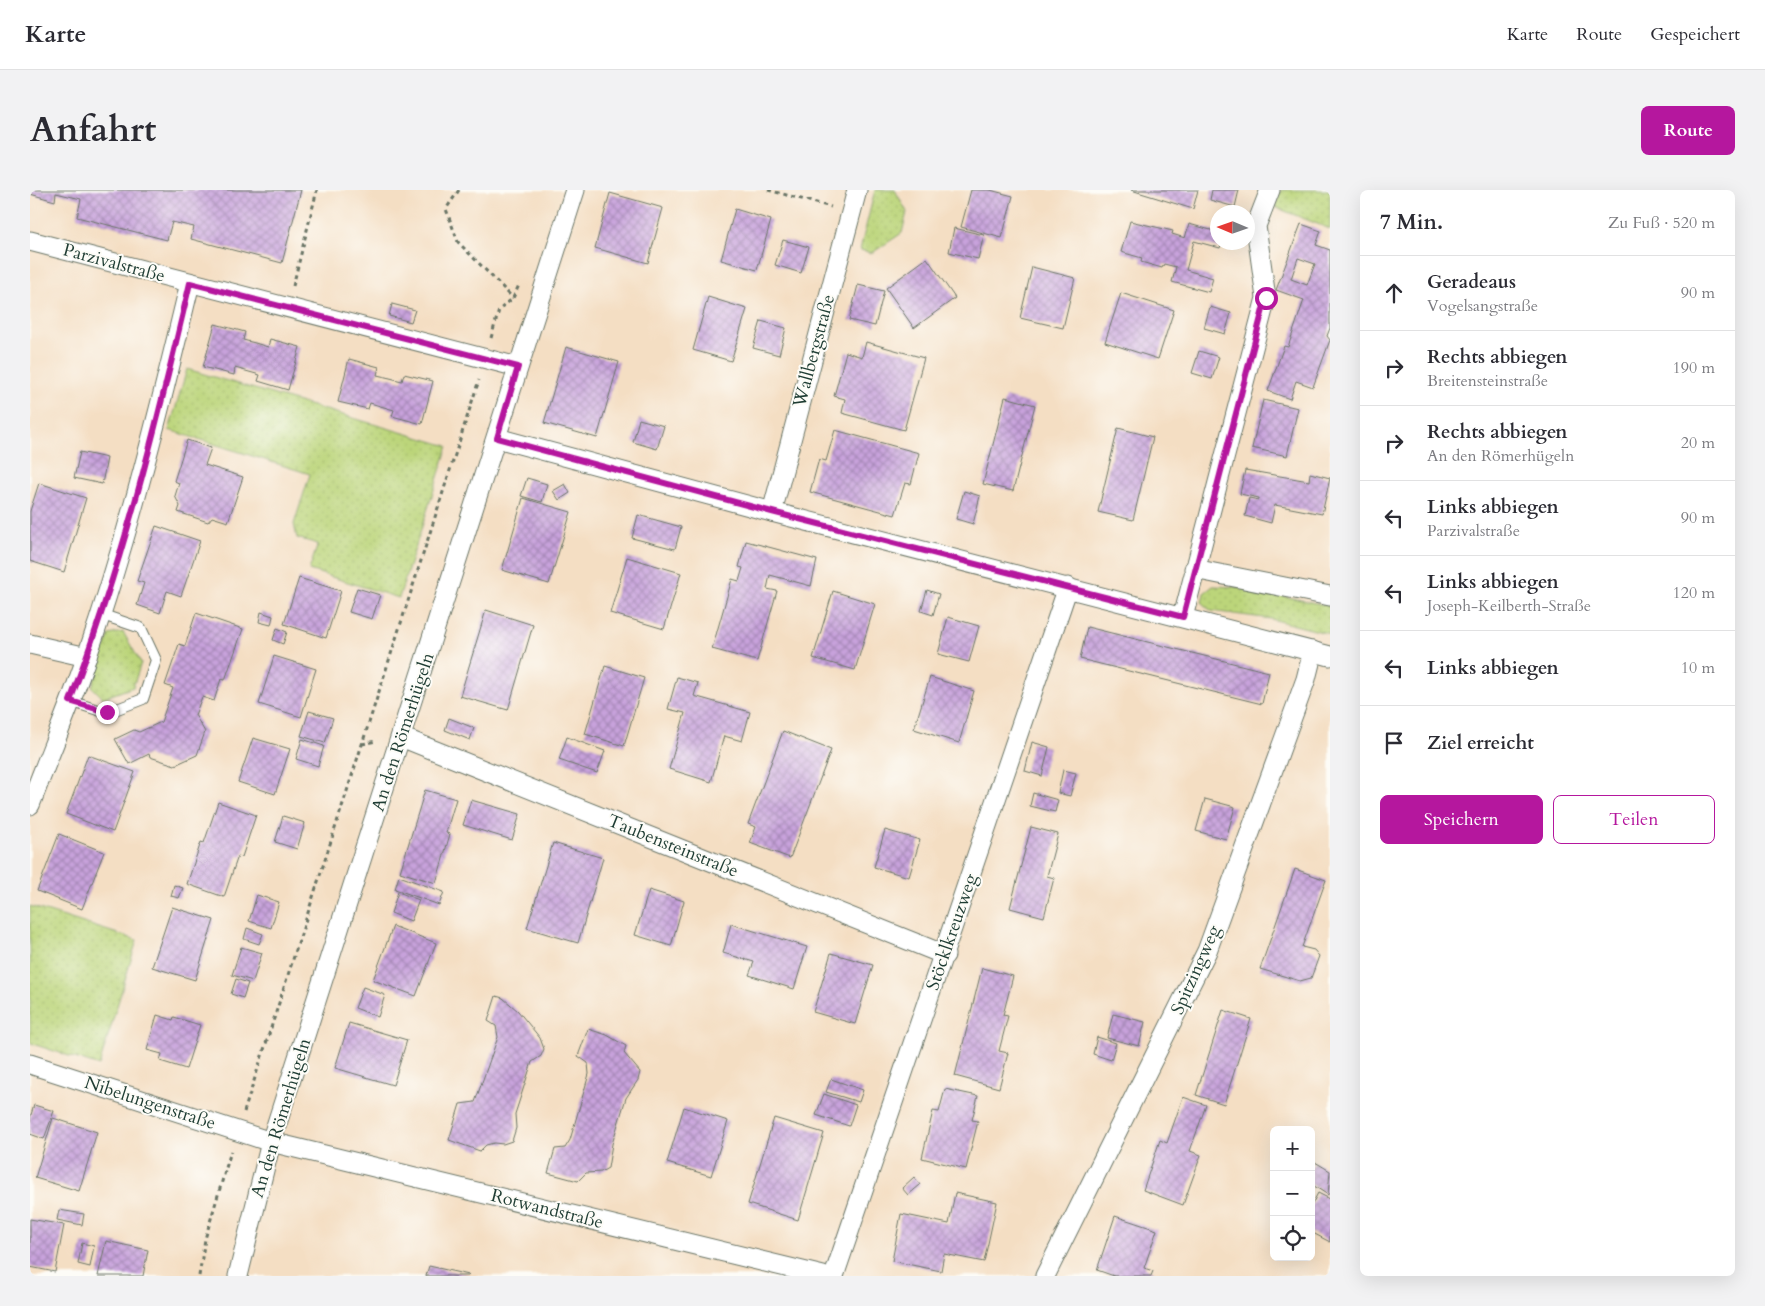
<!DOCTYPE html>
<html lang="de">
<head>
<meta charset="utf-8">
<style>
	body { margin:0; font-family:Cardo,serif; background:#f2f2f3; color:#2b2b33 }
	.controls { position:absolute; right:15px; bottom:15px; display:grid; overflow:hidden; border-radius:8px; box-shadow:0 5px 20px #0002 }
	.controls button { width:45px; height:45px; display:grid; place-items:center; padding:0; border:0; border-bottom:1px solid #e1e1e2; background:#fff; color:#2b2b33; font:25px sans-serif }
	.compass { position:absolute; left:1180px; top:15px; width:45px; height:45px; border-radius:50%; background:#fff; box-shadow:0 5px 20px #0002; rotate:272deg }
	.stop { position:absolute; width:15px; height:15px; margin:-11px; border:4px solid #b5179e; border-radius:50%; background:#fff }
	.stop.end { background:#b5179e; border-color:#fff; box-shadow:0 1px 5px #0008 }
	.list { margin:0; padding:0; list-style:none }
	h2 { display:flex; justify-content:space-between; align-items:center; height:65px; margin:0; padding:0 20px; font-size:21px }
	h2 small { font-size:16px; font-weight:400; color:#7c7c81 }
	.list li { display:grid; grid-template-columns:32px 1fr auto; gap:15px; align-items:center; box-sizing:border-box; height:75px; padding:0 20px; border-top:1px solid #e1e1e2 }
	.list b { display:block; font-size:19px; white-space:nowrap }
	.list p { margin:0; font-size:16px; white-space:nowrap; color:#7c7c81 }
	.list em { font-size:16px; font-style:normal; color:#7c7c81 }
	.actions { display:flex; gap:10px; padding:15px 20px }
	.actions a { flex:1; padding:11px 0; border:1px solid #b5179e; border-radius:8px; text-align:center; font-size:18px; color:#b5179e }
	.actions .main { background:#b5179e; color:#fff }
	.icon { flex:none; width:28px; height:28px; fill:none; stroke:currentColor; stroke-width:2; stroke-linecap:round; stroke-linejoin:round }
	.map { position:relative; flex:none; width:1300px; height:1086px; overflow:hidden; border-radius:8px }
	header { display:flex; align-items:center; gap:30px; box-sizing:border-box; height:70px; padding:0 25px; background:#fff; border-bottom:1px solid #e1e1e2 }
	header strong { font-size:24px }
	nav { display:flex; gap:28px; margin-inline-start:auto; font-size:18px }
	.intro { display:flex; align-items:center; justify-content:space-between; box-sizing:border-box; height:120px; padding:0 30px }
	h1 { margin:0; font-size:35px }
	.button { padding:12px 22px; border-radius:8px; background:#b5179e; color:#fff; font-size:18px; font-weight:700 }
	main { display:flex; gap:30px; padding:0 30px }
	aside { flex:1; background:#fff; border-radius:8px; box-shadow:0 5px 20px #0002 }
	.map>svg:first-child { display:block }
</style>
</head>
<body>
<header>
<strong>Karte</strong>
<nav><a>Karte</a><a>Route</a><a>Gespeichert</a></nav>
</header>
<div class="intro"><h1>Anfahrt</h1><a class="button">Route</a></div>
<main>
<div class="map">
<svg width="1300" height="1086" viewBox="0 0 1300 1086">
	<defs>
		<pattern id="green-dots" width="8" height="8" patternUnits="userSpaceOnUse" patternTransform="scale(1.25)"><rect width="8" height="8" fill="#bcd57a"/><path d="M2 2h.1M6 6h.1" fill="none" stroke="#a1b86a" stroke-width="1.8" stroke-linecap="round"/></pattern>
		<pattern id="building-cross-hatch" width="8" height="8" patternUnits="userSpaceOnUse" patternTransform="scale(1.25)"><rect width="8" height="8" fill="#c8a2dc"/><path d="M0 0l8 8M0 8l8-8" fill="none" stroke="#a285b3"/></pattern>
	</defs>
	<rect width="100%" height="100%" fill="#fdfcf7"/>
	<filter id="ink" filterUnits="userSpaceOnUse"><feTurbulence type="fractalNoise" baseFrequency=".02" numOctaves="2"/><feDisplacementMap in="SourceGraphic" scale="10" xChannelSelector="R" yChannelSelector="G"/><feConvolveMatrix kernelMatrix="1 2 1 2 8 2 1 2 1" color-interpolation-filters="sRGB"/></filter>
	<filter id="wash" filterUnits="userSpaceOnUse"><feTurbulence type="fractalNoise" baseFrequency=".0096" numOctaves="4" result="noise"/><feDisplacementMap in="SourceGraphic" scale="20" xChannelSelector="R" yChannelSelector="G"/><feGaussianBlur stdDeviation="1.12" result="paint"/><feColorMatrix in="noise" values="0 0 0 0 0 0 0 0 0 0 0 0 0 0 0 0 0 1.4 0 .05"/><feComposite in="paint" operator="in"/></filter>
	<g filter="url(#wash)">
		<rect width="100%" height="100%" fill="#f4dec3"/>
		<g fill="url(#green-dots)" stroke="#6e8957">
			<path d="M845,0H865L877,22L872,43L842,63L830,60Z"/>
			<path d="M1251,0H1300V39L1245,17Z"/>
			<path d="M157,179L418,256L369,408L279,380L288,354L267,348L264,334L280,284L139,240Z"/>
			<path d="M1183,396L1209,397L1300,416V444L1241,429L1181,421L1172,413L1174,403Z"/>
			<path d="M93,442L111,473L103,497L73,508L62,497L79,445Z"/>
			<path d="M0,716L107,750L69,876L0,853Z"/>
		</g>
		<g id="blocks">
			<g fill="url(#building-cross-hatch)" fill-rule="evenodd">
				<path d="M0,0H271L252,73L161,49L164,37L142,32L137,50L47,27L51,9L26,3L25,11L0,4Z"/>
				<path d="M941,0H960L983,6L972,48L931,37Z"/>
				<path d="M1101,0H1168L1163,19Z"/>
				<path d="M1182,0H1209L1205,17L1180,10Z"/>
				<path d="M580,3L633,18L618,73L565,58Z"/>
				<path d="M705,19L741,30L727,80L691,70Z"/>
				<path d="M1100,31L1143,41L1142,44L1155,48L1159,34L1188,42V52H1192L1190,58L1164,51L1156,80L1183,88L1179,102L1142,92L1146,77L1134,74L1132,78L1111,72L1112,68L1091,62Z"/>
				<path d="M1271,34L1291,41L1286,55L1300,60V138L1297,146L1300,150L1283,197L1266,191L1260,209L1238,201L1254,156L1258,157L1274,110L1246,100ZM1268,68L1285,74L1277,95L1261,89Z"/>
				<path d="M924,38L954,45L948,69L919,62Z"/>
				<path d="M753,50L779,57L771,83L745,75Z"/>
				<path d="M897,68L925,108L884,138L856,98Z"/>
				<path d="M1002,77L1045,88L1033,138L990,128Z"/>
				<path d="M828,95L854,101L845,136L819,130Z"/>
				<path d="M1091,103L1144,120L1128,169L1075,152Z"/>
				<path d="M678,107L717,119L701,171L663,160Z"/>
				<path d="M362,114L385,120L381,132L359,126Z"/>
				<path d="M1180,117L1201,123L1195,144L1174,138Z"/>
				<path d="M731,131L756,138L749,165L723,158Z"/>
				<path d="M185,134L215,142L213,150L225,153L238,157L240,149L270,157L258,200L228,191L230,185L205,178L204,185L173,177Z"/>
				<path d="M836,152L894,168L874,240L812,223L815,209L804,206L816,162L832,167Z"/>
				<path d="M536,157L589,172L567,248L514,233Z"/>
				<path d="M1169,161L1189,167L1182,189L1162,183Z"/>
				<path d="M319,169L349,177L347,185L360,188L372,191L374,184L403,191L392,234L362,226L364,220L340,213L338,219L308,212Z"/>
				<path d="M975,207L1005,215L983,301L953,294Z"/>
				<path d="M1233,210L1268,218L1257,266L1222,258Z"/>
				<path d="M609,229L634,236L627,259L603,252Z"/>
				<path d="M1088,238L1123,247L1103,330L1068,322Z"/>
				<path d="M805,240L889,263L881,294L875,293L865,325L780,302L789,269L796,271Z"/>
				<path d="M157,250L181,258L175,275L213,287L198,332L182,327L178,332L148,322L150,316L145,306L149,293L144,291Z"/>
				<path d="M50,262L77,268L72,294L44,288Z"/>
				<path d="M1215,280L1279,291L1280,283L1300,288L1292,324L1245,315L1241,333L1215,326L1219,308L1229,310V308L1210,304Z"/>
				<path d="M497,288L517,294L512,312L491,306Z"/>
				<path d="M9,293L56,308L34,382L0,371V321Z"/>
				<path d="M535,294L540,303L529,310L523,301Z"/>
				<path d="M934,301L950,306L943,334L926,329Z"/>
				<path d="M493,308L541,322L519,394L472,380Z"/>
				<path d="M608,325L651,337L645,359L602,348Z"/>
				<path d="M126,336L170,351L151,406L137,401L130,423L107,415L114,393L107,391Z"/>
				<path d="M716,351L787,370L781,396L740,385L737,399L747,401L727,471L682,459L702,389L709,391L713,378L709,377Z"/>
				<path d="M597,367L651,383L634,439L580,423Z"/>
				<path d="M269,388L311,401L296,448L254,434Z"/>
				<path d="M327,398L350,405L342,429L319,422Z"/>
				<path d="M897,400L909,404L903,425L891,421Z"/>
				<path d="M803,401L845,414L825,480L783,468Z"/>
				<path d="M456,420L503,435L478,520L430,506Z"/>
				<path d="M231,422L243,426L241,435L229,432Z"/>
				<path d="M166,423L213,439L195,490L191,489L184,511L172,507L165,525L175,542L167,565L145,575L120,567L119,564L99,574L85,549L104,540L109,542L131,532L143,498L135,495L149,454L155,456Z"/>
				<path d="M918,427L949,436L939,472L908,464Z"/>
				<path d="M1057,437L1239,482L1232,514L1050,469Z"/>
				<path d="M247,438L257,442L253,454L243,450Z"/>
				<path d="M244,466L286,479L271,527L229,514Z"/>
				<path d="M575,476L614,488L594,556L555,544Z"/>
				<path d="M647,487L668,493L664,506L720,522L712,551L694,546L681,592L639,579L655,523L638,519Z"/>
				<path d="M900,487L944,501L929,553L884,539Z"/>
				<path d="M279,521L303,528L295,553L271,546Z"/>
				<path d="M419,528L444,538L440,550L415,540Z"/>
				<path d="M753,541L801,560L760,668L720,653L726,637L718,634Z"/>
				<path d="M537,547L575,561L567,583L529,570Z"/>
				<path d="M223,548L260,559L245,604L208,592Z"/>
				<path d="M272,549L294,556L288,576L266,569Z"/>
				<path d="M1002,552L1019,557L1012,586L995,581Z"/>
				<path d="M58,565L105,582L83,642L36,624Z"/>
				<path d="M1033,580L1046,583L1040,606L1028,603Z"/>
				<path d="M395,600L426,609L416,643L420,644L406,693L370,682Z"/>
				<path d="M1003,603L1028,610L1025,622L1000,616Z"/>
				<path d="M1175,609L1205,617L1196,649L1166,641Z"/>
				<path d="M441,610L490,624L482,650L433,635Z"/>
				<path d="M188,612L226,625L212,667L208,666L194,707L157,694L171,652L174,653Z"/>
				<path d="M253,626L275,633L267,659L245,652Z"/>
				<path d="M1001,637L1028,644L1017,686L1024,688L1014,727L980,718Z"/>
				<path d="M855,640L890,650L879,687L844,677Z"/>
				<path d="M29,644L74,662L52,719L7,701Z"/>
				<path d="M523,653L573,668L548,753L497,738Z"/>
				<path d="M1265,679L1296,690L1272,757L1284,760L1289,766L1281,788L1270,791L1230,779Z"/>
				<path d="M369,686L414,702L409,715L365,699Z"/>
				<path d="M144,695L153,698L149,708L141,706Z"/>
				<path d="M619,700L654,711L641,756L605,745Z"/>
				<path d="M368,702L389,710L381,731L361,723Z"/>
				<path d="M227,705L249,712L241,738L219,731Z"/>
				<path d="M142,717L184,730L165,790L122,777Z"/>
				<path d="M701,734L777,757L764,799L719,785L724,772L693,763Z"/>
				<path d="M363,736L406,753L386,806L343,790Z"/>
				<path d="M217,738L233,744L229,754L214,749Z"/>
				<path d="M211,757L232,763L223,791L202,785Z"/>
				<path d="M801,763L843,775L825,834L783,822Z"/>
				<path d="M952,778L983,786L973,825L978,826L969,861L978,863L969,898L925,886Z"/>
				<path d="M206,789L218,793L213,808L201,804Z"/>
				<path d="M333,797L355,805L348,827L325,818Z"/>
				<path d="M466,806L473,808L488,821L510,848L514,859L511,866L502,872L485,924L486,938L482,951L473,954L464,953L456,955L450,961L419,950L430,914L445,912L468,847L466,836L458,831Z"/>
				<path d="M1193,820L1221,829L1194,914L1166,905Z"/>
				<path d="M1083,824L1115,832L1109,856L1077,848Z"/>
				<path d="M127,825L143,830L144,827L170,835L156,879L130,871L132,864L117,860Z"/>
				<path d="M319,833L377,850L363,895L305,878Z"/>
				<path d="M558,839L577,845L596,856L594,863L610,882L608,890L596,908L582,954L578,978L571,982L556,983L548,991L518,983L525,959L535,958L540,950L559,884L558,873L548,866Z"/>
				<path d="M1067,847L1086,853L1081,870L1063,864Z"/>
				<path d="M801,889L833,900L829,912L796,902Z"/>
				<path d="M915,899L948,906L942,930L948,931L936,979L892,968L903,921L909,922Z"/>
				<path d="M794,904L826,915L819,936L786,925Z"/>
				<path d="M1153,907L1176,915L1160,961L1171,965L1153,1015L1113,1000L1130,950L1137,953Z"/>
				<path d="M4,915L24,921L14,949L0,944V928Z"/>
				<path d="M654,917L698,931L681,986L637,973Z"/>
				<path d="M23,928L67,942L49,1001L5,988Z"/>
				<path d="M744,928L794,943L768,1030L718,1014Z"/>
				<path d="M1285,972L1300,981L1298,1005L1281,994V978Z"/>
				<path d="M884,987L890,995L878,1005L872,998Z"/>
				<path d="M925,1003L967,1012L954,1072L914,1064L911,1081L862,1071L871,1024L919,1034Z"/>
				<path d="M1288,1003L1300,1009V1052L1281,1042V1016Z"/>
				<path d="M29,1020L54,1024L52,1035L27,1030Z"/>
				<path d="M1085,1026L1127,1040L1114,1078L1123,1081L1121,1086H1084L1067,1080Z"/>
				<path d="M0,1029L34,1035L25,1082L0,1077Z"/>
				<path d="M76,1051L118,1060L113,1086H68Z"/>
				<path d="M52,1053L64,1056L60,1077L48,1074Z"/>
				<path d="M399,1076L439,1085L438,1086H396Z"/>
			</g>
		</g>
	</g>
	<g filter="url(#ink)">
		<use href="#blocks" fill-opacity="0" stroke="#6a7566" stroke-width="1"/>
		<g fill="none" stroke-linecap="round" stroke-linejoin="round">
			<defs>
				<path id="service" d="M40,511L77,523L113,509L126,470L111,438L70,424"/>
				<g id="minor">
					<path d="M0,51L488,177"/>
					<path d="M467,248L742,322L1300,466"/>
					<path d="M742,322L827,0"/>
					<path d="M1164,379L1300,406"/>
					<path d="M1153,427L1236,108L1226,36L1240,0"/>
					<path d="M0,454L57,467"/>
					<path d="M371,547L915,765"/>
					<path d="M0,615C19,565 40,516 57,466C99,344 130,218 160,93"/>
					<path d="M0,874L241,952L793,1086"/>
					<path d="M208,1086L241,952L545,0"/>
					<path d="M804,1086L1038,397"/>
					<path d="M1015,1086L1177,761L1276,489L1283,461"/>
				</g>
			</defs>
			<use href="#service" stroke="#6a7566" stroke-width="12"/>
			<use href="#minor" stroke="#6a7566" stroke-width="21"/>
			<g stroke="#6a7566" stroke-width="3" stroke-dasharray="4 4" stroke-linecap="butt">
				<path d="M429,0L416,19L428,52L483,108"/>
				<path d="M738,0L801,17"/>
				<path d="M263,96L287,0"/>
				<path d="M461,148L469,120L483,108L490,93"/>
				<path d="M332,554L346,551"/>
				<path d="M214,922L449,190"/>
				<path d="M169,1086L175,1049L201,961"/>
			</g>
			<use href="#service" stroke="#fff" stroke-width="10"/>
			<use href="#minor" stroke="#fff" stroke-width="19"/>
		</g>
	</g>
	<g fill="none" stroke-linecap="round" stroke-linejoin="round" filter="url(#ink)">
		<path stroke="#b5179e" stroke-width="6" d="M77,522L40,511C92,376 127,234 160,93L488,177L467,248L742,322L1153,427L1236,108"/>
	</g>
	<g text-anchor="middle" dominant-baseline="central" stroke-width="4" stroke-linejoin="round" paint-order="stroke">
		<g font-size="18" fill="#1f3d34" stroke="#fdfcf7">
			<text transform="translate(84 73) rotate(15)">Parzivalstraße</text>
			<text transform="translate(784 161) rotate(-75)">Wallbergstraße</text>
			<text transform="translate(373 542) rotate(-72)">An den Römerhügeln</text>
			<text transform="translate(643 656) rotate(22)">Taubensteinstraße</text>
			<text transform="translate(922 742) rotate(-71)">Stöcklkreuzweg</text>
			<text transform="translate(1166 780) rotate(-66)">Spitzingweg</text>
			<text transform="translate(120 913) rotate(18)">Nibelungenstraße</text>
			<text transform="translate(251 928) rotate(-73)">An den Römerhügeln</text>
			<text transform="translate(517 1019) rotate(14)">Rotwandstraße</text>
		</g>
	</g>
</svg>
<div class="controls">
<button>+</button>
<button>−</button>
<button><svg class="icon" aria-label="locate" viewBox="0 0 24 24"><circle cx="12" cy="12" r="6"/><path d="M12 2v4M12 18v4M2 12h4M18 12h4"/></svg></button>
</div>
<svg class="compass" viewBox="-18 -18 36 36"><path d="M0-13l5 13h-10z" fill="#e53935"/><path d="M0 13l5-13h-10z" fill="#7c7c81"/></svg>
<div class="stop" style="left:1236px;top:108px"></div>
<div class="stop end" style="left:77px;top:522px"></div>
</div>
<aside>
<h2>7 Min.<small>Zu Fuß · 520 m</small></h2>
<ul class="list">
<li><svg class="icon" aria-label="ahead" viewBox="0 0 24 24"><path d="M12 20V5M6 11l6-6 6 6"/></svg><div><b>Geradeaus</b><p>Vogelsangstraße</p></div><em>90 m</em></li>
<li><svg class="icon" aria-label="right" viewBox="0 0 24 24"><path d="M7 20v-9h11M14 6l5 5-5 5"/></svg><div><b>Rechts abbiegen</b><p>Breitensteinstraße</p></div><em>190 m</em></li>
<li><svg class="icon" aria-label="right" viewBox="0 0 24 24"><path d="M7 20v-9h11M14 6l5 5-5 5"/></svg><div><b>Rechts abbiegen</b><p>An den Römerhügeln</p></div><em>20 m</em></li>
<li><svg class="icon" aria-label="left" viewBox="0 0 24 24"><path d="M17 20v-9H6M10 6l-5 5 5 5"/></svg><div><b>Links abbiegen</b><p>Parzivalstraße</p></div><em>90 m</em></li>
<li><svg class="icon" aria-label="left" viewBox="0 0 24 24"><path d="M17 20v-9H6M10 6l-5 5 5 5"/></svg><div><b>Links abbiegen</b><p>Joseph-Keilberth-Straße</p></div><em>120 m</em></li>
<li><svg class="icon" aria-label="left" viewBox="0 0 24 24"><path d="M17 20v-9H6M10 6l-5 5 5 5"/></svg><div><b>Links abbiegen</b></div><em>10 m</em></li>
<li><svg class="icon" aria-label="arrive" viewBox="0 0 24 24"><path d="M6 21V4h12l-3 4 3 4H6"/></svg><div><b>Ziel erreicht</b></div></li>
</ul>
<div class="actions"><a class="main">Speichern</a><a>Teilen</a></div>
</aside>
</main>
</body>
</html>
